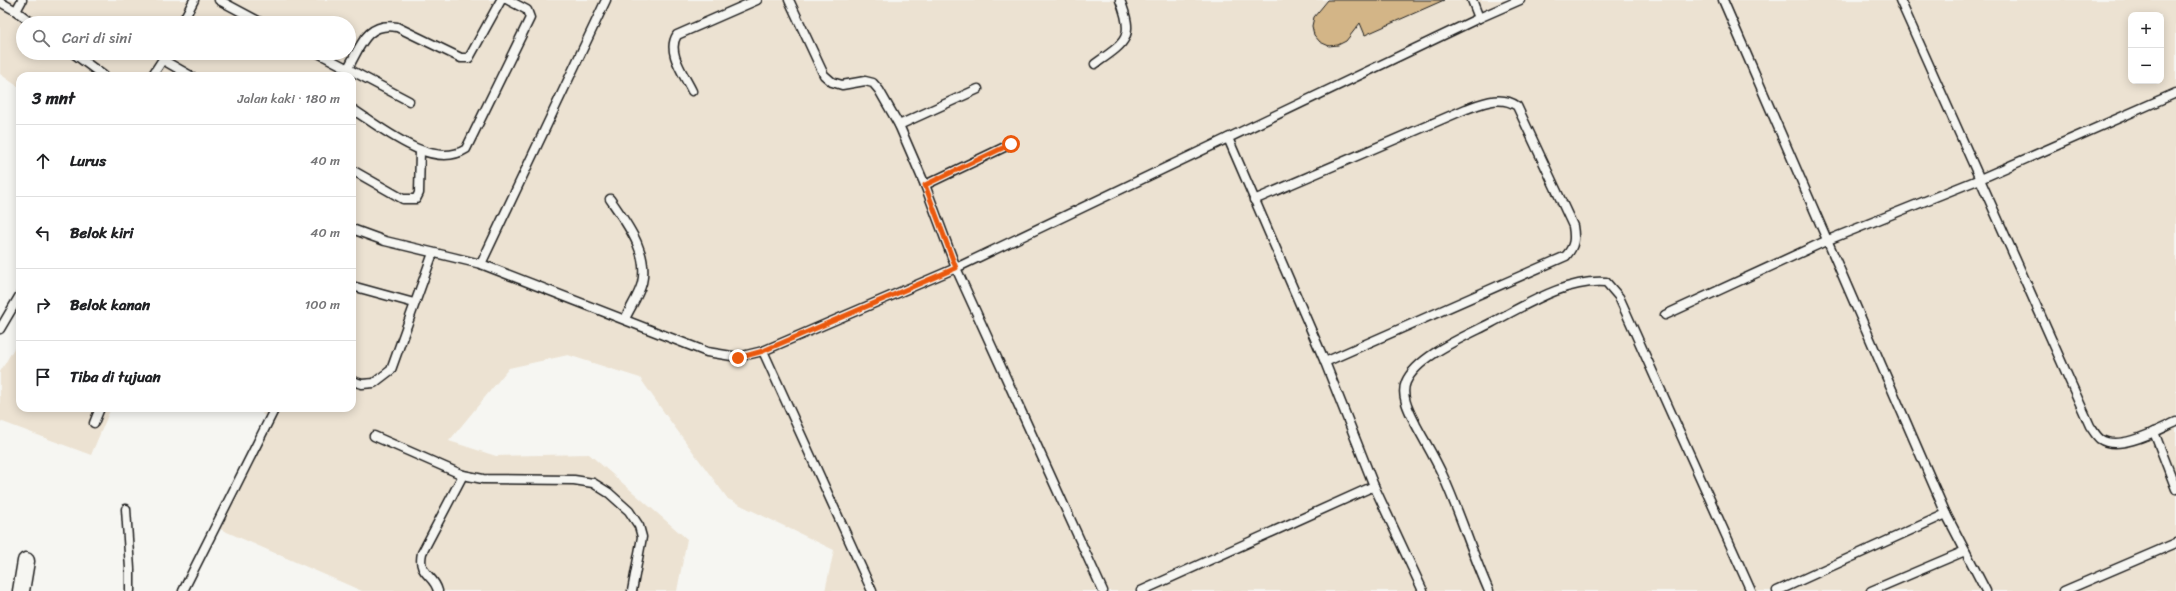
<!DOCTYPE html>
<html lang="id">
<head>
<meta charset="utf-8">
<style>
	body { margin:0; font-family:Sriracha,sans-serif; background:#f2f2f2; color:#202124 }
	.controls { position:absolute; right:12px; top:12px; display:grid; overflow:hidden; border-radius:8px; box-shadow:0 2px 10px #0003 }
	.controls button { width:36px; height:36px; display:grid; place-items:center; padding:0; border:0; border-bottom:1px solid #e0e0e0; background:#fff; color:#202124; font:20px sans-serif }
	.stop { position:absolute; width:12px; height:12px; margin:-9px; border:3px solid #ea580c; border-radius:50%; background:#fff }
	.stop.end { background:#ea580c; border-color:#fff; box-shadow:0 1px 4px #0008 }
	.list { margin:0; padding:0; list-style:none }
	h2 { display:flex; justify-content:space-between; align-items:center; height:52px; margin:0; padding:0 16px; font-size:17px }
	h2 small { font-size:13px; font-weight:400; color:#757577 }
	.list li { display:grid; grid-template-columns:26px 1fr auto; gap:12px; align-items:center; box-sizing:border-box; height:72px; padding:0 16px; border-top:1px solid #e0e0e0 }
	.list b { display:block; font-size:15px; white-space:nowrap }
	.list em { font-size:13px; font-style:normal; color:#757577 }
	.icon { flex:none; width:22px; height:22px; fill:none; stroke:currentColor; stroke-width:2; stroke-linecap:round; stroke-linejoin:round }
	.map { position:relative; flex:none; width:2176px; height:591px; overflow:hidden }
	.search { position:absolute; background:#fff; box-shadow:0 2px 10px #0003; left:16px; top:16px; width:340px; height:44px; display:flex; align-items:center; gap:10px; box-sizing:border-box; padding:0 14px; border-radius:22px; color:#757577; font-size:15px }
	.panel { position:absolute; background:#fff; box-shadow:0 2px 10px #0003; left:16px; top:72px; width:340px; height:340px; border-radius:12px }
	.map>svg:first-child { display:block }
</style>
</head>
<body>
<div class="map">
<svg width="2176" height="591" viewBox="0 0 2176 591">
	<rect width="100%" height="100%" fill="#f6f6f2"/>
	<filter id="ink" filterUnits="userSpaceOnUse"><feTurbulence type="fractalNoise" baseFrequency=".025" numOctaves="2"/><feDisplacementMap in="SourceGraphic" scale="8" xChannelSelector="R" yChannelSelector="G"/><feConvolveMatrix kernelMatrix="1 2 1 2 8 2 1 2 1" color-interpolation-filters="sRGB"/></filter>
	<g filter="url(#ink)">
		<g fill="#ece2d2" fill-rule="evenodd">
			<path d="M0,0H2176V591H825L834,550L728,499L668,418L640,378L568,355L509,368L449,441L496,456L589,454L687,539L677,591H362L220,529L271,420L262,414L265,408H352V76H20V88L0,74ZM2131,15H2161V81H2131ZM23,23H349V53H23Z"/>
			<path d="M20,338V408H111L91,455L0,421V372Z"/>
		</g>
		<path fill="#d3b587" stroke="#1c1c1c" d="M1328,0H1444L1365,35L1360,23L1346,41L1338,45L1329,46L1320,42L1314,35L1312,26L1314,17Z"/>
		<g fill="none" stroke-linecap="round" stroke-linejoin="round">
			<defs>
				<g id="service">
					<path d="M219,0L262,23"/>
					<path d="M789,0L824,75L832,82L842,85L865,81L873,83L879,90L899,125L925,185L956,268L1103,591"/>
					<path d="M1472,0L1479,18"/>
					<path d="M1723,0L1946,514L1986,591"/>
					<path d="M1900,0L2090,426C2093,430 2096,436 2100,439C2119,452 2158,430 2176,422"/>
					<path d="M0,2L16,11L32,23"/>
					<path d="M16,11L22,0"/>
					<path d="M182,23L194,0"/>
					<path d="M73,53L104,76"/>
					<path d="M318,53L409,101"/>
					<path d="M163,60L191,76"/>
					<path d="M1095,64C1126,42 1135,38 1120,0"/>
					<path d="M348,68C360,47 367,21 397,27L461,58H469L501,0"/>
					<path d="M152,76L167,53"/>
					<path d="M692,91C684,74 666,52 677,35L757,0"/>
					<path d="M352,109C381,127 432,171 466,149L530,18L527,10L508,0"/>
					<path d="M899,125L978,89"/>
					<path d="M1228,138L1325,362L1374,486L1423,591"/>
					<path d="M352,170L403,199H416L419,193L420,151"/>
					<path d="M925,185L1011,144"/>
					<path d="M610,199C627,224 649,252 642,283C639,295 630,308 625,319"/>
					<path d="M1254,200L1466,109C1483,103 1501,95 1517,106L1573,226C1575,238 1575,246 1566,256L1325,362"/>
					<path d="M352,229L385,241L481,264L707,352L738,357L763,351L956,268L1479,18L1520,0"/>
					<path d="M481,264L606,0"/>
					<path d="M352,286L414,303"/>
					<path d="M1665,315L1828,240L1980,179L2176,93"/>
					<path d="M0,329L20,295"/>
					<path d="M763,351L872,591"/>
					<path d="M352,381L362,384L374,383L391,370L433,253"/>
					<path d="M94,423L100,408"/>
					<path d="M2154,432L2176,489"/>
					<path d="M374,436L463,475L483,479L574,480L593,483L609,493L629,511L639,526L642,537L632,591"/>
					<path d="M126,509L130,569V591"/>
					<path d="M183,591L275,408"/>
					<path d="M438,591C434,574 417,575 422,553L463,475"/>
					<path d="M1141,591L1374,486"/>
					<path d="M1489,591C1472,553 1460,513 1443,476C1435,458 1425,442 1416,425C1410,413 1400,396 1406,382C1417,356 1466,336 1491,323C1526,305 1565,279 1606,282L1619,297L1751,591"/>
					<path d="M1777,591L1946,514"/>
					<path d="M1871,591L1965,551"/>
					<path d="M2064,591L2176,543"/>
				</g>
				<path id="minor" d="M21,591L26,561"/>
			</defs>
			<use href="#service" stroke="#1c1c1c" stroke-width="11"/>
			<use href="#minor" stroke="#1c1c1c" stroke-width="19"/>
			<use href="#service" stroke="#f6f6f2" stroke-width="8"/>
			<use href="#minor" stroke="#f6f6f2" stroke-width="16"/>
		</g>
	</g>
	<g fill="none" stroke-linecap="round" stroke-linejoin="round" filter="url(#ink)">
		<path stroke="#ea580c" stroke-width="5" d="M738,358L763,351L956,268L925,185L1011,144"/>
	</g>
</svg>
<div class="controls">
<button>+</button>
<button>−</button>
</div>
<div class="stop" style="left:1011px;top:144px"></div>
<div class="stop end" style="left:738px;top:358px"></div>
<div class="search"><svg class="icon" aria-label="search" viewBox="0 0 24 24"><circle cx="10" cy="10" r="6"/><path d="M15 15l6 6"/></svg>Cari di sini</div>
<section class="panel">
<h2>3 mnt<small>Jalan kaki · 180 m</small></h2>
<ul class="list">
<li><svg class="icon" aria-label="ahead" viewBox="0 0 24 24"><path d="M12 20V5M6 11l6-6 6 6"/></svg><div><b>Lurus</b></div><em>40 m</em></li>
<li><svg class="icon" aria-label="left" viewBox="0 0 24 24"><path d="M17 20v-9H6M10 6l-5 5 5 5"/></svg><div><b>Belok kiri</b></div><em>40 m</em></li>
<li><svg class="icon" aria-label="right" viewBox="0 0 24 24"><path d="M7 20v-9h11M14 6l5 5-5 5"/></svg><div><b>Belok kanan</b></div><em>100 m</em></li>
<li><svg class="icon" aria-label="arrive" viewBox="0 0 24 24"><path d="M6 21V4h12l-3 4 3 4H6"/></svg><div><b>Tiba di tujuan</b></div></li>
</ul>
</section>
</div>
</body>
</html>
